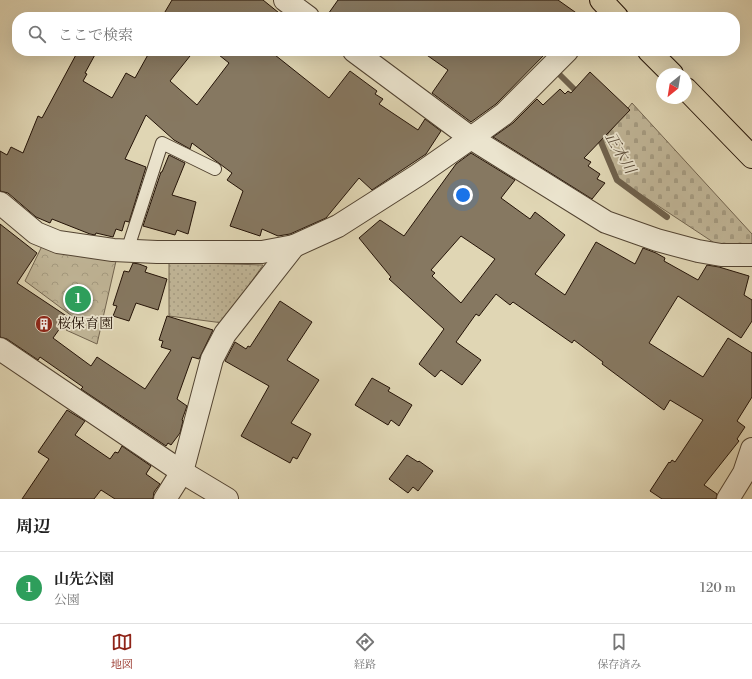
<!DOCTYPE html>
<html lang="ja">
<head>
<meta charset="utf-8">
<style>
	body { margin:0; font-family:"Libre Bodoni","Noto Serif JP",serif; background:#f2f2f2; color:#222 }
	.compass { position:absolute; left:656px; top:68px; width:36px; height:36px; border-radius:50%; background:#fff; box-shadow:0 4px 16px #0002; rotate:210deg }
	.you { position:absolute; left:463px; top:195px; width:14px; height:14px; margin:-10px; border:3px solid #fff; border-radius:50%; background:#1a73e8; box-shadow:0 0 0 6px #1a73e833 }
	.badge { display:grid; place-items:center; width:26px; height:26px; border-radius:50%; background:#8f2418; color:#fff; font-size:13px; font-weight:700 }
	.pin { position:absolute; translate:-50% -50%; border:2px solid #fff; box-shadow:0 1px 4px #0006 }
	.list { margin:0; padding:0; list-style:none }
	h2 { display:flex; justify-content:space-between; align-items:center; height:52px; margin:0; padding:0 16px; font-size:17px }
	h2 small { font-size:13px; font-weight:400; color:#767676 }
	.list li { display:grid; grid-template-columns:26px 1fr auto; gap:12px; align-items:center; box-sizing:border-box; height:72px; padding:0 16px; border-top:1px solid #e0e0e0 }
	.list b { display:block; font-size:15px; white-space:nowrap }
	.list p { margin:0; font-size:13px; white-space:nowrap; color:#767676 }
	.list em { font-size:13px; font-style:normal; color:#767676 }
	.icon { flex:none; width:22px; height:22px; fill:none; stroke:currentColor; stroke-width:2; stroke-linecap:round; stroke-linejoin:round }
	.map { position:relative; flex:none; width:752px; height:499px; overflow:hidden }
	.search { position:absolute; background:#fff; box-shadow:0 4px 16px #0002; left:12px; right:12px; top:12px; height:44px; display:flex; align-items:center; gap:10px; box-sizing:border-box; padding:0 14px; border-radius:16px; color:#767676; font-size:15px }
	.sheet { height:124px; background:#fff }
	nav { display:flex; justify-content:space-around; align-items:center; box-sizing:border-box; height:56px; border-top:1px solid #e0e0e0; background:#fff; font-size:11px; color:#767676 }
	nav a { display:grid; justify-items:center; gap:2px }
	nav .on { color:#8f2418 }
	.map>svg:first-child { display:block }
</style>
</head>
<body>
<div class="map">
<svg width="752" height="499" viewBox="0 0 752 499">
	<defs>
		<pattern id="grass-dots" width="8" height="8" patternUnits="userSpaceOnUse"><rect width="8" height="8" fill="#c0b597"/><path d="M2 2h.1M6 6h.1" fill="none" stroke="#a59b81" stroke-width="1.8" stroke-linecap="round"/></pattern>
		<pattern id="cemetery-stones" width="16" height="16" patternUnits="userSpaceOnUse"><rect width="16" height="16" fill="#c0b597"/><path d="M2 7V4a2 2 0 0 1 4 0v3zM10 15v-3a2 2 0 0 1 4 0v3z" fill="#a59b81"/></pattern>
		<pattern id="park-crowns" width="20" height="18" patternUnits="userSpaceOnUse"><rect width="20" height="18" fill="#c0b597"/><path d="M2 6a3 3 0 1 1 6 0M12 15a3 3 0 1 1 6 0" fill="none" stroke="#a59b81"/></pattern>
	</defs>
	<rect width="100%" height="100%" fill="#e0d6b4"/>
	<filter id="stains"><feTurbulence type="fractalNoise" baseFrequency=".005" numOctaves="4"/><feColorMatrix values="0 0 0 0 .2 0 0 0 0 .09 0 0 0 0 .02 0 0 0 .5 -.17"/></filter>
	<radialGradient id="worn" r=".72"><stop offset=".6" stop-color="#630" stop-opacity="0"/><stop offset="1" stop-color="#630" stop-opacity=".3"/></radialGradient>
	<path fill="url(#grass-dots)" stroke="#72644f" d="M169,262L263,265L223,323L169,316Z"/>
	<path fill="url(#cemetery-stones)" stroke="#72644f" d="M632,103L752,234V244L719,246L619,180L602,142Z"/>
	<path fill="url(#park-crowns)" stroke="#72644f" d="M42,246L116,261L97,344L66,330L72,316L25,281Z"/>
	<g fill="none" stroke-linecap="round" stroke-linejoin="round">
		<g stroke="#6e604b" stroke-width="6">
			<path d="M560,75L580,95"/>
			<path d="M595,135L601,142L617,180L667,217"/>
		</g>
	</g>
	<g fill="#867861" stroke="#241307" fill-rule="evenodd">
		<path d="M172,0H263L284,17H162Z"/>
		<path d="M338,0H558L582,17H326Z"/>
		<path d="M78,51H97L85,73L87,74L83,81L112,98L126,73L135,78L150,51H194L170,81L197,105L229,63L214,51H270L329,98L350,71L377,91L375,94L383,99L379,104L418,130L425,119L441,131L426,154L372,190L359,178L326,218L290,234L278,236L262,229L260,236L230,226L243,191L227,180L232,173L192,143L190,149L174,140L146,115L125,159L146,167L129,222L125,221L122,231L116,229L113,237L96,233L95,235L90,234L52,219L50,223L36,217L8,193L0,191V151L7,155L11,147L23,153L38,116L42,118Z"/>
		<path d="M421,51H548L496,104L471,122L432,93L448,70Z"/>
		<path d="M590,72L630,110L584,158L591,162L588,166L600,174L597,179L605,183L592,199L493,137L513,123L537,99L543,105L560,89L565,94L568,91L571,93Z"/>
		<path d="M471,153L515,180L501,198L530,219L535,212L565,235L535,274L565,295L596,242L635,264L643,248L656,253L665,258L664,261L698,280L707,265L719,267L749,276L744,295L752,300V321L741,338L678,296L649,343L703,377L728,338L752,353V397L737,421L745,427L737,439L739,441L704,485L717,494L716,499H662L650,491L669,462L670,463L672,460L675,462L703,420L670,400L664,410L602,364L603,362L574,340L572,343L513,302L510,305L496,294L479,316L476,314L456,342L481,360L462,385L441,370L435,377L419,364L444,329L389,279L391,277L359,238L380,220L404,236L456,164ZM461,236L495,259L461,303L432,276L435,273L431,270Z"/>
		<path d="M169,155L185,163L172,195L196,202L188,234L177,230L175,235L143,226L161,172H162Z"/>
		<path d="M0,224L37,253L17,283L68,317L53,338L91,366L97,357L145,389L171,350L161,347L163,341L159,340L167,316L213,330L199,359L192,357L177,399L187,406L182,420L183,421L180,433L171,445L168,443L166,446L81,389L83,387L40,357L38,360L7,339L0,337Z"/>
		<path d="M133,263L139,264L147,267L145,272L167,279L158,310L136,303L129,321L113,316L117,306L113,305L124,271L129,272Z"/>
		<path d="M280,301L312,322L287,360L319,380L291,423L311,434L297,459L293,457L290,463L241,436L269,386L225,361L235,342L246,349L248,346L250,347Z"/>
		<path d="M372,378L390,388L388,391L412,405L399,426L391,420L388,425L355,405Z"/>
		<path d="M67,410L85,421L75,435L110,459L115,452L118,453L122,446L151,466L146,474L160,484L154,492L153,499H115L101,490L94,499H22L49,459L38,452Z"/>
		<path d="M407,455L418,462L419,461L433,471L418,491L413,487L408,493L389,479Z"/>
	</g>
	<g fill="none" stroke-linecap="round" stroke-linejoin="round">
		<defs>
			<path id="service" d="M127,251L162,143L215,169"/>
			<g id="minor">
				<path d="M285,0L308,17"/>
				<path d="M354,51L471,138L606,222L657,240L698,251L721,255H752"/>
				<path d="M0,203L36,233L58,242L113,250L157,252H262L294,246L338,226L418,175L471,138L504,114L567,51"/>
				<path d="M0,349L182,472L227,499"/>
				<path d="M165,499L182,472L212,359L225,334L294,246"/>
				<path d="M728,499L744,473L752,449"/>
			</g>
			<g id="primary">
				<path d="M601,0L617,17"/>
				<path d="M649,51L672,74"/>
				<path d="M686,89L752,157"/>
			</g>
		</defs>
		<use href="#service" stroke="#534432" stroke-width="14"/>
		<use href="#minor" stroke="#534432" stroke-width="24"/>
		<use href="#primary" stroke="#241307" stroke-width="24"/>
		<use href="#service" stroke="#ebe4ce" stroke-width="12"/>
		<use href="#minor" stroke="#ebe4ce" stroke-width="22"/>
		<use href="#primary" stroke="#e0d6b4" stroke-width="22"/>
	</g>
	<defs>
		<symbol id="building-disc" viewBox="-11 -11 22 22"><circle r="9.5" fill="#8f2418" stroke="#ebe4ce"/><path d="M-4-6H4V6H1V3H-1V6H-4ZM-2.5-4.3h1.7v1.8h-1.7ZM.8-4.3h1.7v1.8H.8ZM-2.5-1h1.7V.8h-1.7ZM.8-1h1.7V.8H.8Z" fill="#fff"/></symbol>
	</defs>
	<g fill-rule="evenodd">
		<use href="#building-disc" x="34" y="314" width="20" height="20"/>
	</g>
	<g text-anchor="middle" dominant-baseline="central" stroke-width="3.5" stroke-linejoin="round" paint-order="stroke">
		<g font-size="14" fill="#241307" stroke="#ebe4ce" text-anchor="start">
			<text x="57" y="324">桜保育園</text>
		</g>
		<g font-size="15" font-style="italic" fill="#564735" stroke="#ebe4ce">
			<text transform="translate(620 153) rotate(60)">正木川</text>
		</g>
	</g>
	<rect width="100%" height="100%" filter="url(#stains)"/>
	<rect width="100%" height="100%" fill="url(#worn)"/>
</svg>
<svg class="compass" viewBox="-18 -18 36 36"><path d="M0-13l5 13h-10z" fill="#e53935"/><path d="M0 13l5-13h-10z" fill="#767676"/></svg>
<div class="you"></div>
<div class="pin badge" style="left:78px;top:299px;background:#2e9e5b">1</div>
<div class="search"><svg class="icon" aria-label="search" viewBox="0 0 24 24"><circle cx="10" cy="10" r="6"/><path d="M15 15l6 6"/></svg>ここで検索</div>
</div>
<section class="sheet">
<h2>周辺<small></small></h2>
<ul class="list">
<li><span class="badge" style="background:#2e9e5b">1</span><div><b>山先公園</b><p>公園</p></div><em>120 m</em></li>
</ul>
</section>
<nav>
<a class="on"><svg class="icon" aria-label="map" viewBox="0 0 24 24"><path d="M3 6l6-2 6 2 6-2v14l-6 2-6-2-6 2zM9 4v14M15 6v14"/></svg>地図</a>
<a><svg class="icon" aria-label="directions" viewBox="0 0 24 24"><path d="M12 3l9 9-9 9-9-9zM9 14v-3h6M13 9l2 2-2 2"/></svg>経路</a>
<a><svg class="icon" aria-label="saved" viewBox="0 0 24 24"><path d="M7 4h10v16l-5-4-5 4z"/></svg>保存済み</a>
</nav>
</body>
</html>
